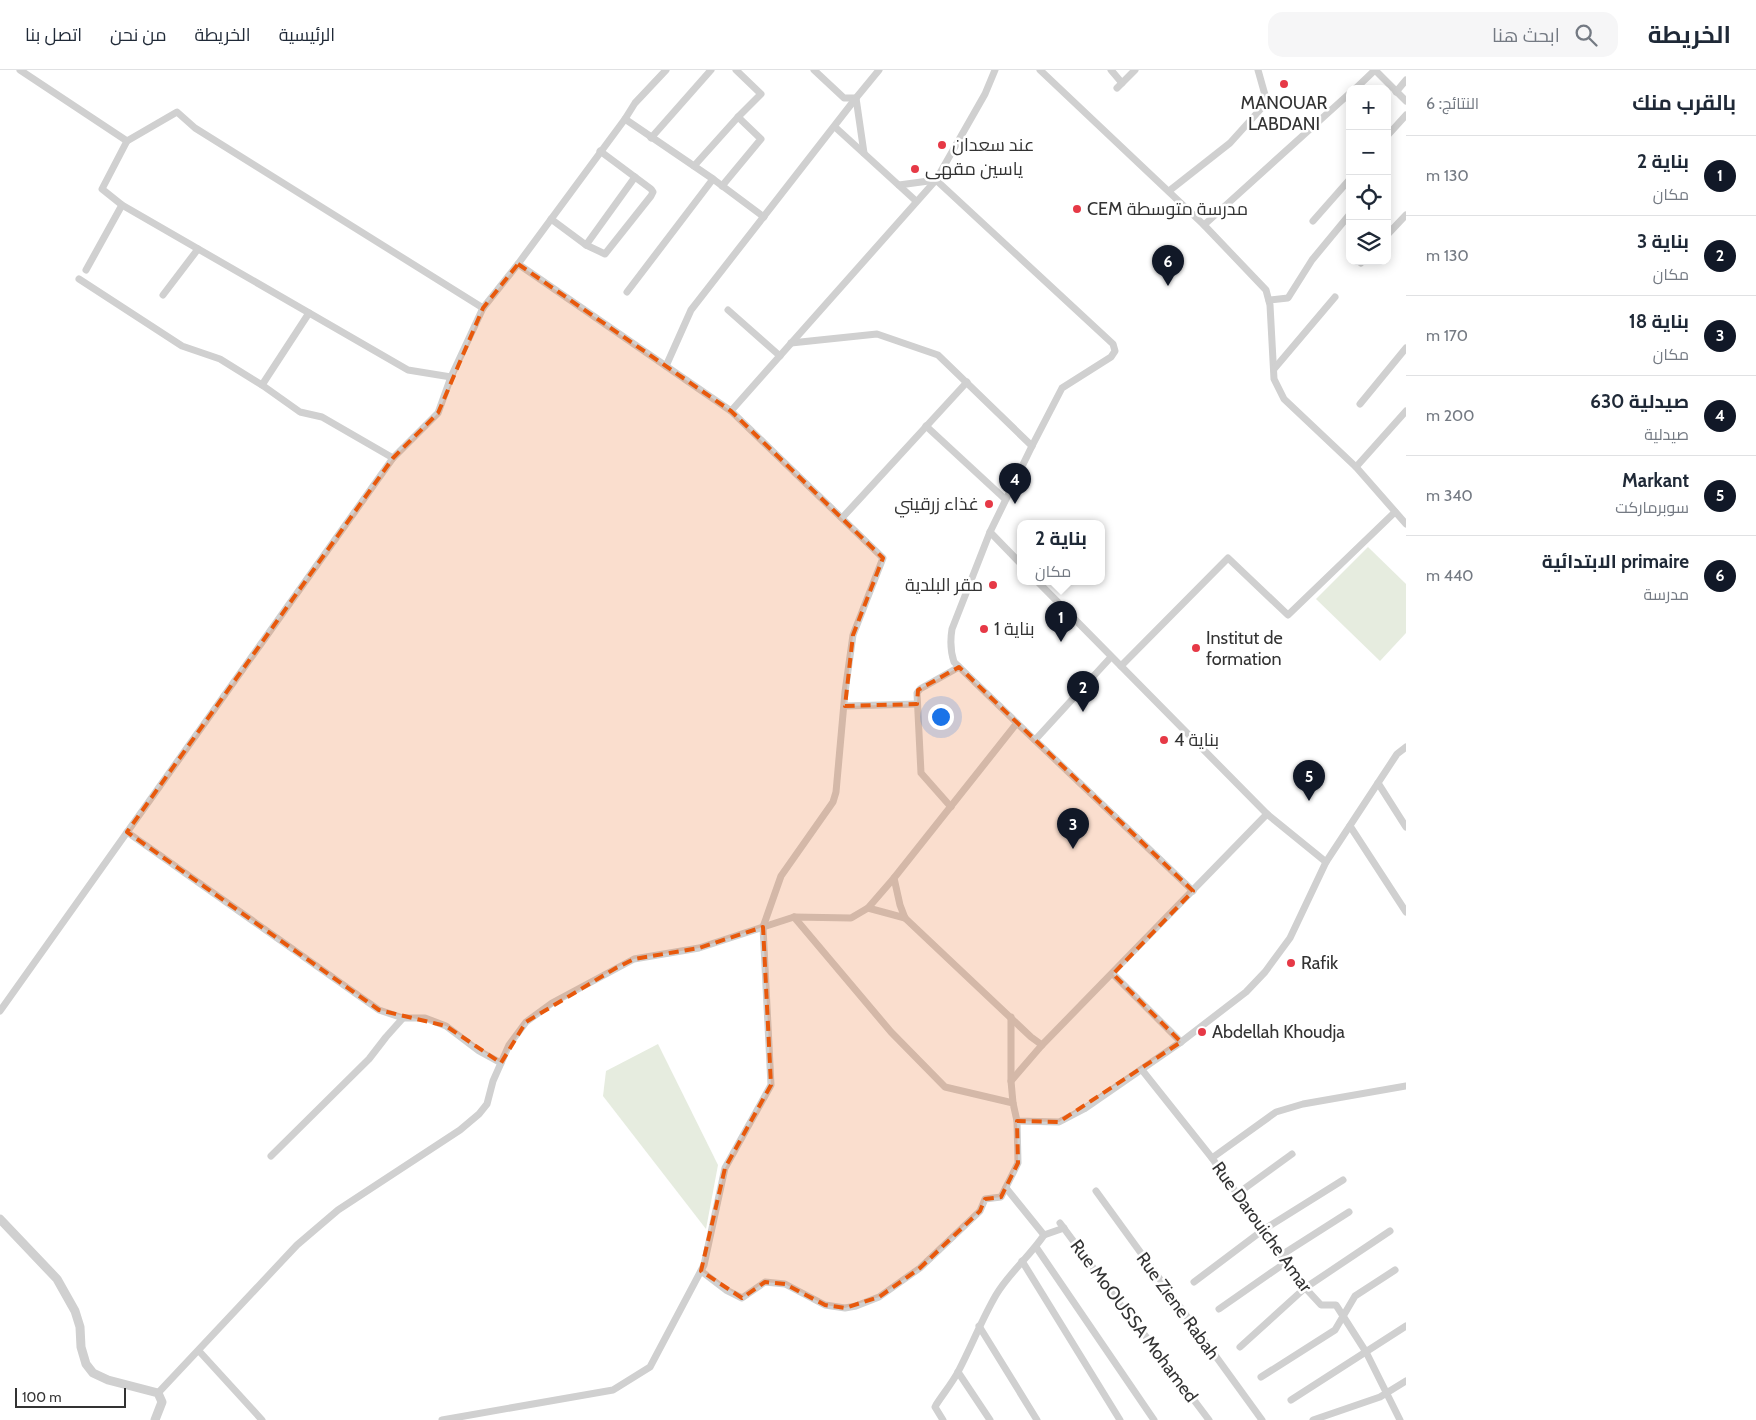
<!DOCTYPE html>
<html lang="ar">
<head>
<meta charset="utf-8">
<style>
	body { margin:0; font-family:Cabin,Cairo,sans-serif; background:#f6f6f7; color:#1f2937; direction:rtl }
	.controls { position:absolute; right:15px; top:15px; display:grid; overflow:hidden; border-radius:10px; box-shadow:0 2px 12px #0003 }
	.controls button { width:45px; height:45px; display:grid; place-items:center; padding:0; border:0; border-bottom:1px solid #e0e1e3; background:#fff; color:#1f2937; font:25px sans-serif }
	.scale { position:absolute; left:15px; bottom:12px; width:111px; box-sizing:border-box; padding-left:5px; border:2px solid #333; border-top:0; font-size:14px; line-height:18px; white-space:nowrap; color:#333; -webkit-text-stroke:4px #fff; paint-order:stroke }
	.you { position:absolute; left:940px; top:646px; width:18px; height:18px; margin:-12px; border:4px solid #fff; border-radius:50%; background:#1a73e8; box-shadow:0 0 0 8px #1a73e833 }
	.badge { display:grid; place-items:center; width:32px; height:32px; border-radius:50%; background:#111827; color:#fff; font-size:16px; font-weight:700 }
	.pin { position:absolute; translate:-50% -41px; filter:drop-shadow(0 1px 2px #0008) }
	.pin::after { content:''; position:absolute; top:26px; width:18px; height:15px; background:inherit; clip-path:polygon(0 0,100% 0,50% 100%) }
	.popup { position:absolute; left:1017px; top:450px; width:88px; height:65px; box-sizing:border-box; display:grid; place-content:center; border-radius:10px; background:#fff; filter:drop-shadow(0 1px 4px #0005); font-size:16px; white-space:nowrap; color:#747a83 }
	.popup b { font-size:19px; color:#1f2937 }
	.popup::after { content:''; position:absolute; left:50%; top:100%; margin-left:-10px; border:10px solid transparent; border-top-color:#fff }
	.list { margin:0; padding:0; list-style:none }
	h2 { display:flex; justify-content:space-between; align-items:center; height:65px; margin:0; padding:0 20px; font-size:21px }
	h2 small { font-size:16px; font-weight:400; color:#747a83 }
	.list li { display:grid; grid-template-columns:32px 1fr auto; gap:15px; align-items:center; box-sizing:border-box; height:80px; padding:0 20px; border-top:1px solid #e0e1e3 }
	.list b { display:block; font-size:19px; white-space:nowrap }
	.list p { margin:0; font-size:16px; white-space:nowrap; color:#747a83 }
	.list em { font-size:16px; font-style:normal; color:#747a83 }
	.icon { flex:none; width:28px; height:28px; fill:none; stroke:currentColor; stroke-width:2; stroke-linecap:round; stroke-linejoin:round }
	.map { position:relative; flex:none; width:1406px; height:1350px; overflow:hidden; direction:ltr }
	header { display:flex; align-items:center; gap:30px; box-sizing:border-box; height:70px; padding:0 25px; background:#fff; border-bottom:1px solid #e0e1e3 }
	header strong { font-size:24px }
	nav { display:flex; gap:28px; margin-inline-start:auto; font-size:18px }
	.search { width:350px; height:45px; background:#f6f6f7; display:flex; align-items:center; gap:12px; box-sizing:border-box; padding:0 18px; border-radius:15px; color:#747a83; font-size:19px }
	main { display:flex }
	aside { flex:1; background:#fff }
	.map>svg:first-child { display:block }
</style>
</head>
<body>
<header>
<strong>الخريطة</strong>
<div class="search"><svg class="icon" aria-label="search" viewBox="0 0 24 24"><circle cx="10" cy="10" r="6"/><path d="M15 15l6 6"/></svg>ابحث هنا</div>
<nav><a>الرئيسية</a><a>الخريطة</a><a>من نحن</a><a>اتصل بنا</a></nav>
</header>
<main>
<aside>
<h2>بالقرب منك<small>النتائج: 6</small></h2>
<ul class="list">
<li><span class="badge">1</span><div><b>بناية 2</b><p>مكان</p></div><em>130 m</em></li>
<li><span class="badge">2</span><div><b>بناية 3</b><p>مكان</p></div><em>130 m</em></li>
<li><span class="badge">3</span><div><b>بناية 18</b><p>مكان</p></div><em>170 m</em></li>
<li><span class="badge">4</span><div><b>صيدلية 630</b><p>صيدلية</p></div><em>200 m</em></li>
<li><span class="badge">5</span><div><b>Markant</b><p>سوبرماركت</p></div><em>340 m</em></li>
<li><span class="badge">6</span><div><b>primaire الابتدائية</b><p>مدرسة</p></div><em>440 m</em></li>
</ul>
</aside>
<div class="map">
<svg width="1406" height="1350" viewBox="0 0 1406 1350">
	<rect width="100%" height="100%" fill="#fff"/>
	<g fill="#e6ecdf">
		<path d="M1368,477L1406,514V563L1380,591L1316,529Z"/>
		<path d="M658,974L718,1095L706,1159L603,1026L606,1001Z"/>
	</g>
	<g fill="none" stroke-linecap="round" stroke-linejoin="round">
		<g stroke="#d0d0d0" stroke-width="7">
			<path d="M20,0L127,71L177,42L195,58L483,238L518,194"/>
			<path d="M814,0L844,28H856L879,0"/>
			<path d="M1040,0L1204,155L1266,220L1270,235L1274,309L1284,329L1356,397L1406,454"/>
			<path d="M1111,0L1122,13"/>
			<path d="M1375,0L1406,31"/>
			<path d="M1117,18L1135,0"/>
			<path d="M1355,19L1375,0"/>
			<path d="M1396,22L1406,10"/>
			<path d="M856,28L864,83"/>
			<path d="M625,49L713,109L764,147"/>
			<path d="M835,57L916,131"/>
			<path d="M1387,66L1406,45"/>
			<path d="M651,68L711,0"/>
			<path d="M127,71L102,119L122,135L408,300L451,307L483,238"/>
			<path d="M694,96L738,47L761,24L736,0"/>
			<path d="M899,115L936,110L1113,274L1115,281L1111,287L1062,318L1032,376L990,462L952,559C950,571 950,580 954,592L1017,653L894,808L900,835L905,848L1031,967L1042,975L1011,1011L1013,1033"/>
			<path d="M722,116L761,69L738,47"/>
			<path d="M1169,121L1230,73L1267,32L1258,0"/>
			<path d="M551,149L586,175L605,184L651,126L653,122L651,119L600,81"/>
			<path d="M1313,151L1350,109"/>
			<path d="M1204,155L1350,23"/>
			<path d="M1387,165L1406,145"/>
			<path d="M586,175L635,107"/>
			<path d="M1361,193L1362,191"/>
			<path d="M86,200L122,135"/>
			<path d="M79,209L182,276L220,289L262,315L300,342L322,347L393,388"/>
			<path d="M627,222L713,109"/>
			<path d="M163,225L198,179"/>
			<path d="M1269,230L1288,228L1312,190L1350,144"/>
			<path d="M728,240L780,286"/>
			<path d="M791,273L877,264L938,285L1032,376"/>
			<path d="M666,296L691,240L856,28"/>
			<path d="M1274,299L1335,227"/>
			<path d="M262,315L309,243"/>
			<path d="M1360,334L1406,278"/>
			<path d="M731,341L936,110L985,24L995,0"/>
			<path d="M926,356L1005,429"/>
			<path d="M1356,397L1406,341"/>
			<path d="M842,448L967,312"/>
			<path d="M990,462L1021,494"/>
			<path d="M1037,511L1267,744L1326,792"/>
			<path d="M1121,596L1228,488L1288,545L1395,442"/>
			<path d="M845,636L917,634"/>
			<path d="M1017,653L1193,821"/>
			<path d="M1035,670L1111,587"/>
			<path d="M1378,713L1406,757"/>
			<path d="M951,737L921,703L917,623L920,619L959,597"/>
			<path d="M1350,756L1406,842"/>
			<path d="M127,762L379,940L403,948H425L446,956L479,981L501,993"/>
			<path d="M868,838L905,848"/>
			<path d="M794,847L891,962L945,1017L1013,1033L1017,1051L1059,1052L1084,1039L1181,972L1246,922L1265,902L1290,868L1326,792L1397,684L1406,677"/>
			<path d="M1113,904L1181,972"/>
			<path d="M0,941L393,388L438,343L451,307"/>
			<path d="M1011,947V1011"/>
			<path d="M1042,975L1267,744"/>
			<path d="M1142,1000L1212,1088L1297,1209L1321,1235H1336L1366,1282L1400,1350"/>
			<path d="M271,1086L369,989L386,967L403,948"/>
			<path d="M1212,1088L1276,1042L1303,1034L1406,1016"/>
			<path d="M1096,1121L1262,1350"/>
			<path d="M1237,1124L1292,1084"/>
			<path d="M1060,1153L1134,1253L1138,1256L1209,1350"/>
			<path d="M1044,1165L1064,1158"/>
			<path d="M1036,1177L1154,1350"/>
			<path d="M1280,1186L1349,1142"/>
			<path d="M1022,1191L1120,1350"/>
			<path d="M701,1201L726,1220L742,1228L765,1212L785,1214L825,1235L845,1238L856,1236L879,1227L920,1198L980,1141L985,1129L1001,1127L1018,1093L1017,1051"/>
			<path d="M1194,1212L1263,1160L1343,1110"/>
			<path d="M1219,1239L1285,1193"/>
			<path d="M979,1256L1037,1350"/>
			<path d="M1240,1277L1305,1218L1390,1161"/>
			<path d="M199,1281L262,1350"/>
			<path d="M958,1302L990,1350"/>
			<path d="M1261,1307L1335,1260L1355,1226L1395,1200"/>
			<path d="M158,1323L297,1175L338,1140L460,1060L479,1044L487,1034L493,1011L509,975L526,952L552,933L634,889L699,878L794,847L851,848L868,838L894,808"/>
			<path d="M1291,1330L1406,1256"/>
			<path d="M442,1350L613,1320L650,1297L704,1195L725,1098L771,1015L763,857L781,806L833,732L836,722L845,622L853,565L883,488L731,341L518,194L625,49L635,33L666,0"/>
			<path d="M943,1350L935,1337L936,1335C943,1324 953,1312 959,1300C972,1275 982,1249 996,1225C1009,1203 1030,1186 1044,1165L1006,1118"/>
			<path d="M1313,1350L1380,1327L1406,1311"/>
		</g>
		<path stroke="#d0d0d0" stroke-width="9" d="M0,1149L57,1209L75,1241L80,1257L81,1277L86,1294L93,1303L108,1310L158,1323L162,1332L155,1350"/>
	</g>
	<path fill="#e8590c" fill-opacity="0.2" stroke="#e8590c" stroke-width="4" stroke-dasharray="10 6" stroke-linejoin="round" d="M518,194L731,341L883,488L853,565L845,636L917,634L918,620L959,597L1193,821L1113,904L1181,972L1059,1052L1017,1051L1018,1093L1001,1127L985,1129L980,1141L920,1198L879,1227L845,1238L825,1235L785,1214L765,1212L742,1228L701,1201L725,1098L771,1015L763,857L699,878L634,889L616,898L526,952L501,993L446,956L379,940L127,762L393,388L438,343L483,238Z"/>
	<g fill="#e63946" stroke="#fff" stroke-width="2">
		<circle cx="1284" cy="14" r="5"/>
		<circle cx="942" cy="75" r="5"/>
		<circle cx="915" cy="99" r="5"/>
		<circle cx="1077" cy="139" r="5"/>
		<circle cx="989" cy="434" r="5"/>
		<circle cx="993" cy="515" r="5"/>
		<circle cx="984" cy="559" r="5"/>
		<circle cx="1196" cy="578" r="5"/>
		<circle cx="1164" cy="670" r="5"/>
		<circle cx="1291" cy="893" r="5"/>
		<circle cx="1202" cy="962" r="5"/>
	</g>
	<g text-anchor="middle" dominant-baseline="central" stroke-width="5" stroke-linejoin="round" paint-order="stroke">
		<g font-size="18" fill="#333" stroke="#fff" text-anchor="start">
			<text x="1284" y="33" text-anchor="middle">MANOUAR<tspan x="1284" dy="21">LABDANI</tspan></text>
			<text x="952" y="75">عند سعدان</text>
			<text x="925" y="99">ياسين مقهى</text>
			<text x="1087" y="139">CEM مدرسة متوسطة</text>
			<text x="979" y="434" text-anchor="end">غذاء زرقيني</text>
			<text x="983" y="515" text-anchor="end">مقر البلدية</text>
			<text x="994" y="559">بناية 1</text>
			<text x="1206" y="568">Institut de<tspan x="1206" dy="21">formation</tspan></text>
			<text x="1174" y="670">بناية 4</text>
			<text x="1301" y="893">Rafik</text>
			<text x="1212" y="962">Abdellah Khoudja</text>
		</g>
		<g font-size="18" fill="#333" stroke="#fff">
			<text transform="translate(1262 1157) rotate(54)">Rue Darouiche Amar</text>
			<text transform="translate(1178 1236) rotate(54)">Rue Ziene Rabah</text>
			<text transform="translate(1134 1251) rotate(53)">Rue MoOUSSA Mohamed</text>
		</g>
	</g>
</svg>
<div class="controls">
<button>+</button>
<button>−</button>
<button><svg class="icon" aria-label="locate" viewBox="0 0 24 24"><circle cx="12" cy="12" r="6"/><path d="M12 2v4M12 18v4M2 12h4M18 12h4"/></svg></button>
<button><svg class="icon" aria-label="layers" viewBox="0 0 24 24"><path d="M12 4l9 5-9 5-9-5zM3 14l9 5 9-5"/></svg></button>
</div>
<div class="scale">100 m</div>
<div class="you"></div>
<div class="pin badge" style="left:1061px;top:572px">1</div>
<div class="popup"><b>بناية 2</b>مكان</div>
<div class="pin badge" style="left:1083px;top:642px">2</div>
<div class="pin badge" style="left:1073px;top:779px">3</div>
<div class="pin badge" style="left:1015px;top:434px">4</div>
<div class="pin badge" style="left:1309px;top:731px">5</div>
<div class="pin badge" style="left:1168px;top:216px">6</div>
</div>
</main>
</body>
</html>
